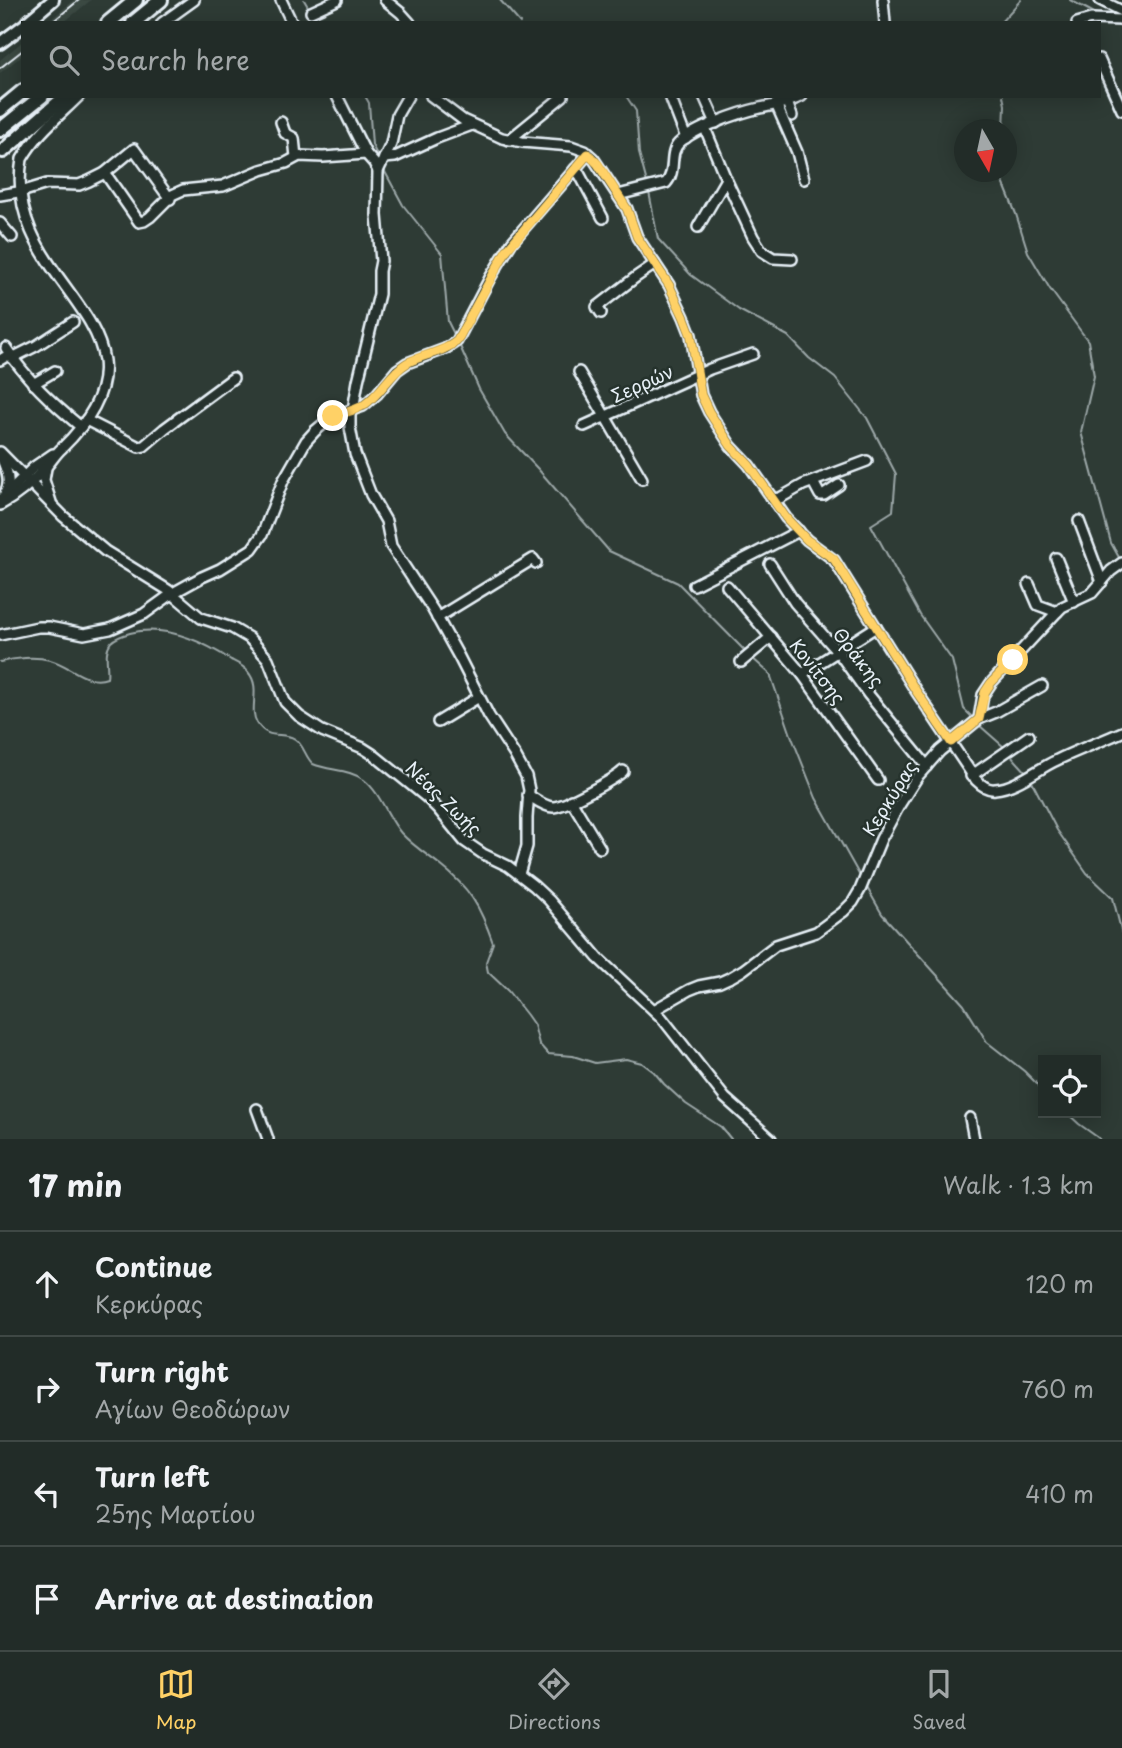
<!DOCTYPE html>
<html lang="en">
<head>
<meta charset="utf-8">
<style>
	body { margin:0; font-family:"Playpen Sans",sans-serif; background:#2a3430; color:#f1f3f6 }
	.controls { position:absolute; right:21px; bottom:21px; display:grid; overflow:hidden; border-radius:0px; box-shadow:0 4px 18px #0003 }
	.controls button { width:63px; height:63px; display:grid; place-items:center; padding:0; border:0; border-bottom:2px solid #3f4845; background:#222c28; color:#f1f3f6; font:35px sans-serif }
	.compass { position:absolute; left:954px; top:119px; width:63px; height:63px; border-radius:50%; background:#222c28; box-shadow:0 4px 18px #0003; rotate:171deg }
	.stop { position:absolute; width:21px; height:21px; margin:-16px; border:5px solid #ffd166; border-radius:50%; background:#fff }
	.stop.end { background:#ffd166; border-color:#fff; box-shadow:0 2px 7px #0008 }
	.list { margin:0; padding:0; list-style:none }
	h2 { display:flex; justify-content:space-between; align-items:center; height:91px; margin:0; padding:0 28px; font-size:30px }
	h2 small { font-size:23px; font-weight:400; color:#a2a7a8 }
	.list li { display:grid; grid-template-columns:46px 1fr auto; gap:21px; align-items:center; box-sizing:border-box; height:105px; padding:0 28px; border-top:2px solid #3f4845 }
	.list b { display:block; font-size:26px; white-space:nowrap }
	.list p { margin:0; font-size:23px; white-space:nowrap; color:#a2a7a8 }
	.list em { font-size:23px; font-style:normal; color:#a2a7a8 }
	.icon { flex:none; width:38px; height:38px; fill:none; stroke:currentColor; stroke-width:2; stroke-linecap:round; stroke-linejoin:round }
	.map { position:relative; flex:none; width:1122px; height:1139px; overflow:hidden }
	.search { position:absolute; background:#222c28; box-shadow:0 4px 18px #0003; left:21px; right:21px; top:21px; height:77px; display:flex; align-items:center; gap:18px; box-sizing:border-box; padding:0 24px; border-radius:0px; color:#a2a7a8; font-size:26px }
	.sheet { height:511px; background:#222c28 }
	nav { display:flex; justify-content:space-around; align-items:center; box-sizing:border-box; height:98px; border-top:2px solid #3f4845; background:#222c28; font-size:19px; color:#a2a7a8 }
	nav a { display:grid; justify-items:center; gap:4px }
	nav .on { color:#ffd166 }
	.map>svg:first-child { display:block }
</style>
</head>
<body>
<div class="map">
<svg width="1122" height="1139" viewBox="0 0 1122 1139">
	<rect width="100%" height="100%" fill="#2e3b35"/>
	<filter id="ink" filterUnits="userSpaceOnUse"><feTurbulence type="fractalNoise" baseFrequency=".0143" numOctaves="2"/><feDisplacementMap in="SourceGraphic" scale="14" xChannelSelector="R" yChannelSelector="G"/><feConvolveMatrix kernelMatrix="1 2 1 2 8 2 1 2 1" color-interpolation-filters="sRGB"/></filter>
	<g filter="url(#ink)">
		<g fill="#3b4843">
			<path d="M74,0H91L63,23H46Z"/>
			<path d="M23,41V55L0,73V60Z"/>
		</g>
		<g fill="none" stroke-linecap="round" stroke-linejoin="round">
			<g stroke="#9da8a9" stroke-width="2">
				<path d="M304,0L310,10"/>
				<path d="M500,0L520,23"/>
				<path d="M1070,0L1100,16"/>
				<path d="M313,15L318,23"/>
				<path d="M1000,23L1021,0"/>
				<path d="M1114,23L1122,28"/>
				<path d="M365,96L369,103L372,145L380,161"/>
				<path d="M626,96L636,111L639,153L647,183"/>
				<path d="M1003,96L1005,105L1004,130"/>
				<path d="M384,170L403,205L442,254L448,322L455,336"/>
				<path d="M999,172L1016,214L1028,252L1050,289L1088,341L1094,376L1081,432L1111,543L1121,561"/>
				<path d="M649,192L658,239L691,275L739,310L788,336L809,358L835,378L867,418L896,474L893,511L871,525L920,615L952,660L964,709L973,718"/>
				<path d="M459,344L479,389L505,434L538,469L609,551L678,583L747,653"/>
				<path d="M751,657L770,674L791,735L816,798L861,878"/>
				<path d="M0,662C15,658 35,656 50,660C69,664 86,686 107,678C109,667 103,652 111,642C116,637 123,635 130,633C166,624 202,641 231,660C237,663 244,666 248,672C262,688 248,708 257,723C269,742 282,730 295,739C304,745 305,757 313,764C330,771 349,769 364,780C380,792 388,818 401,833C412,845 426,854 439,864C470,888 480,906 493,943L486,962L488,972L508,991L527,1015L534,1025L539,1044L548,1054L573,1056L595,1063L626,1059L642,1063L654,1072L664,1084L686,1104L721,1127L731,1139"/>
				<path d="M979,725L1004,747"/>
				<path d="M1010,754L1027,773"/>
				<path d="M1030,778L1057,830L1087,873L1113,898L1122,934"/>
				<path d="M866,886L882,914L964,1005L987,1042L1024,1071L1043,1090"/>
				<path d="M1067,1113L1079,1124L1100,1139"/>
			</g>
			<defs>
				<g id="minor">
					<path d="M281,0L292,23"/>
					<path d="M385,0L401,13L410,23"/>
					<path d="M883,0L885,23"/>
					<path d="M1100,0L1122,11"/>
					<path d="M311,12L337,0"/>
					<path d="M162,23L194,0"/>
					<path d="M1077,23L1091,19L1122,20"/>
					<path d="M1099,59L1122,110"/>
					<path d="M337,96L366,154L374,163L378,171"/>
					<path d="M431,96L463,120L502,138L522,142L571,146L585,151L593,158L627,209L637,237L669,285L684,317L691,335L701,395L709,412L731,446L749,465L786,518L807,540L834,560L916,691L976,780C981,785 988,790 995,789C1015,788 1038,769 1055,761C1077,750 1100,742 1122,732"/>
					<path d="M704,96L716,123"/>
					<path d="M671,99L686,138"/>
					<path d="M787,102L792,116"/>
					<path d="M776,104L797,152L804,179"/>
					<path d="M281,122L285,133L294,138L296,157"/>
					<path d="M705,128L726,179L753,237L762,251L773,258L792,259"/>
					<path d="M509,140L563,96"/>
					<path d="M384,158L395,157L437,138L472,125"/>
					<path d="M575,169L580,175L603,218"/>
					<path d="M105,173L139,222L144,221L150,217L172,195L183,190L223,186L261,170L286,163L299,156L323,157L366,154"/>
					<path d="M0,195L24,191L47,184L79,185L89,181L105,173L134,149L170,199"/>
					<path d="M618,195L666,183C677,171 668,154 679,143C695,128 738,113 760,108C774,105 789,103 802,96"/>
					<path d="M0,223L12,237"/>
					<path d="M698,227L726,179"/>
					<path d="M601,313L597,307L636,277L655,264"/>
					<path d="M6,348C26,379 52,403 81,427"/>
					<path d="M12,358L36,346L73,322"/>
					<path d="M0,360L10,354"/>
					<path d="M579,372L642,479"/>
					<path d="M33,384L55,371"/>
					<path d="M353,410L358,381L379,294V271L381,261L377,215L378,171L391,144L397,115L408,96"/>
					<path d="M350,411V427L355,454L371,495L386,521L391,546L433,610L459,657L489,716L514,754L526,776L529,790L527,818V846L519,874"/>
					<path d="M86,420L139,447L144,446L164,429L233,378"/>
					<path d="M584,426L710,369L753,354"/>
					<path d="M0,452L63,516L105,551L168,590L201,618L232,628L249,638L268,659L285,702L299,716L322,731L363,748L374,755L426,797L438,809L464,841L483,854L508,866L534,886L549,900L598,958L662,1018L725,1098L771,1139"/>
					<path d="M1,457C6,469 12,481 5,493"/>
					<path d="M46,468L44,480L51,502"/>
					<path d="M813,482L820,495H824L839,485"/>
					<path d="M772,499L780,498L803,485L867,461"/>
					<path d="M0,500L34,467L53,454"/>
					<path d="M0,505C17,496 32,483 45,468C51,462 55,454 62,448C185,328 0,288 22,159C36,134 59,116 79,96"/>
					<path d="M1079,521L1102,582"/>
					<path d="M1056,558L1074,602"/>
					<path d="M770,564L795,603L838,652L868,694L927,766"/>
					<path d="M1029,584L1038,605L1057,612"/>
					<path d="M694,585L799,531"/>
					<path d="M727,586L802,674L878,780"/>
					<path d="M437,618L533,559L536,563"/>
					<path d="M0,635L38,627H49L84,634L110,629L144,614L173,593L202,577L220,569L252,549L262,535L283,481L306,441L315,431L333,416L363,406L377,394L397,370L407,363L445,349L457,341L490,278L512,242L588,154"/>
					<path d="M741,662L771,637"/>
					<path d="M802,674L876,627"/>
					<path d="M979,719L996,712L1042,686"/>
					<path d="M438,722L479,697"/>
					<path d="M971,776L1029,736"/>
					<path d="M528,795C535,799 545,807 553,807C564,807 615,779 623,771"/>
					<path d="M571,800L600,848"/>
					<path d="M654,1010L689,990L699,986L720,982L731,977L743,970L776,945L816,932L843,912L853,902L860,890L881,839L900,804L918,776L940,751L979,719L983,695L991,683L1057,612L1062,607L1092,593L1111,571L1122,563"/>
					<path d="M257,1109L268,1139"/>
					<path d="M970,1118L974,1139"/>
				</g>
				<g id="major">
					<path d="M26,23L53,0"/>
					<path d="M0,43L23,26"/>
				</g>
				<g id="highway">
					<path d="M108,23L136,0"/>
					<path d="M133,23L161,0"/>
					<path d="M0,110L23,91"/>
					<path d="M0,130L42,96"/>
					<path d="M3,151L66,96"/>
				</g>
			</defs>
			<use href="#minor" stroke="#e8f1f8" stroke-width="14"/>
			<use href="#major" stroke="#e8f1f8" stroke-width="16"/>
			<use href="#highway" stroke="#e8f1f8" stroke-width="18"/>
			<use href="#minor" stroke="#26332d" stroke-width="9"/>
			<use href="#major" stroke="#26332d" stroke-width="10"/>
			<use href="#highway" stroke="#26332d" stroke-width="12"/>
			<g stroke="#e8f1f8" stroke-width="2">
				<path d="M51,23L79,0"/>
				<path d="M0,68L23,50"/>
			</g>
		</g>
	</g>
	<g fill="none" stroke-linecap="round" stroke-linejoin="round" filter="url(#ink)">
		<path stroke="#ffd166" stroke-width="9" d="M333,416C343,413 355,411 364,405C381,394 390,373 407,363C423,354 443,353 457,341L506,251L588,154L598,164L627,209L637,237L669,285L684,317L691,335L701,395L709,412L731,446L749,465L786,518L807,540L834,559L916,691L951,742L979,719L985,692L991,683L1013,660"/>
	</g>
	<g text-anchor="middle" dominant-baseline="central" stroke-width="5" stroke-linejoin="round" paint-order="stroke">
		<g font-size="18" fill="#e8f1f8" stroke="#26332d">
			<text transform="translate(642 383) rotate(-24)">Σερρών</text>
			<text transform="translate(859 657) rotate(52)">Θράκης</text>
			<text transform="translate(818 671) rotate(52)">Κονίτσης</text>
			<text transform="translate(444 798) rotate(44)">Νέας Ζωής</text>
			<text transform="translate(889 798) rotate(-58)">Κερκύρας</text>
		</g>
	</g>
</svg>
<div class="controls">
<button><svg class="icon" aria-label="locate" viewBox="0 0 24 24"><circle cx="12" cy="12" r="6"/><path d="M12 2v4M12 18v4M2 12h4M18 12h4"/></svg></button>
</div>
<svg class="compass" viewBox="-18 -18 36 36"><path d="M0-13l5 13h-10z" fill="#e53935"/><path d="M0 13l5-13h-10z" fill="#a2a7a8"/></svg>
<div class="stop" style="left:1013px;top:660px"></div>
<div class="stop end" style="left:333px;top:416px"></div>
<div class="search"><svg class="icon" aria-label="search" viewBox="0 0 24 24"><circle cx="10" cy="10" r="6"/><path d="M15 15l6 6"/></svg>Search here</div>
</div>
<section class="sheet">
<h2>17 min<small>Walk · 1.3 km</small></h2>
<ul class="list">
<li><svg class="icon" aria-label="ahead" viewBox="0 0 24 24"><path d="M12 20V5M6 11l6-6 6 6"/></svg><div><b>Continue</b><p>Κερκύρας</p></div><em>120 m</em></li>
<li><svg class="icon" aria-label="right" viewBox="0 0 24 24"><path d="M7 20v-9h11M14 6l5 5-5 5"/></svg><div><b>Turn right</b><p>Αγίων Θεοδώρων</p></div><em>760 m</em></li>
<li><svg class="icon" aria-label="left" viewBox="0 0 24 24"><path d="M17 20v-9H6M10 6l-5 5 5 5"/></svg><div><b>Turn left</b><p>25ης Μαρτίου</p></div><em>410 m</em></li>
<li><svg class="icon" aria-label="arrive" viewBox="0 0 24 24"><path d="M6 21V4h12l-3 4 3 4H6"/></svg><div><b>Arrive at destination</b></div></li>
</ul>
</section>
<nav>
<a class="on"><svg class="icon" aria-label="map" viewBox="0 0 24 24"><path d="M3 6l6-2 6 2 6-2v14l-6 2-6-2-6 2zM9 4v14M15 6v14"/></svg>Map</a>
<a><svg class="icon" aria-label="directions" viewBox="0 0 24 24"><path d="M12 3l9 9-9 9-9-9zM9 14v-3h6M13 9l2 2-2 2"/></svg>Directions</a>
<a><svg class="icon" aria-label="saved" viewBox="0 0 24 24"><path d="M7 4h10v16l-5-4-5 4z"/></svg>Saved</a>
</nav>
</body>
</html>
